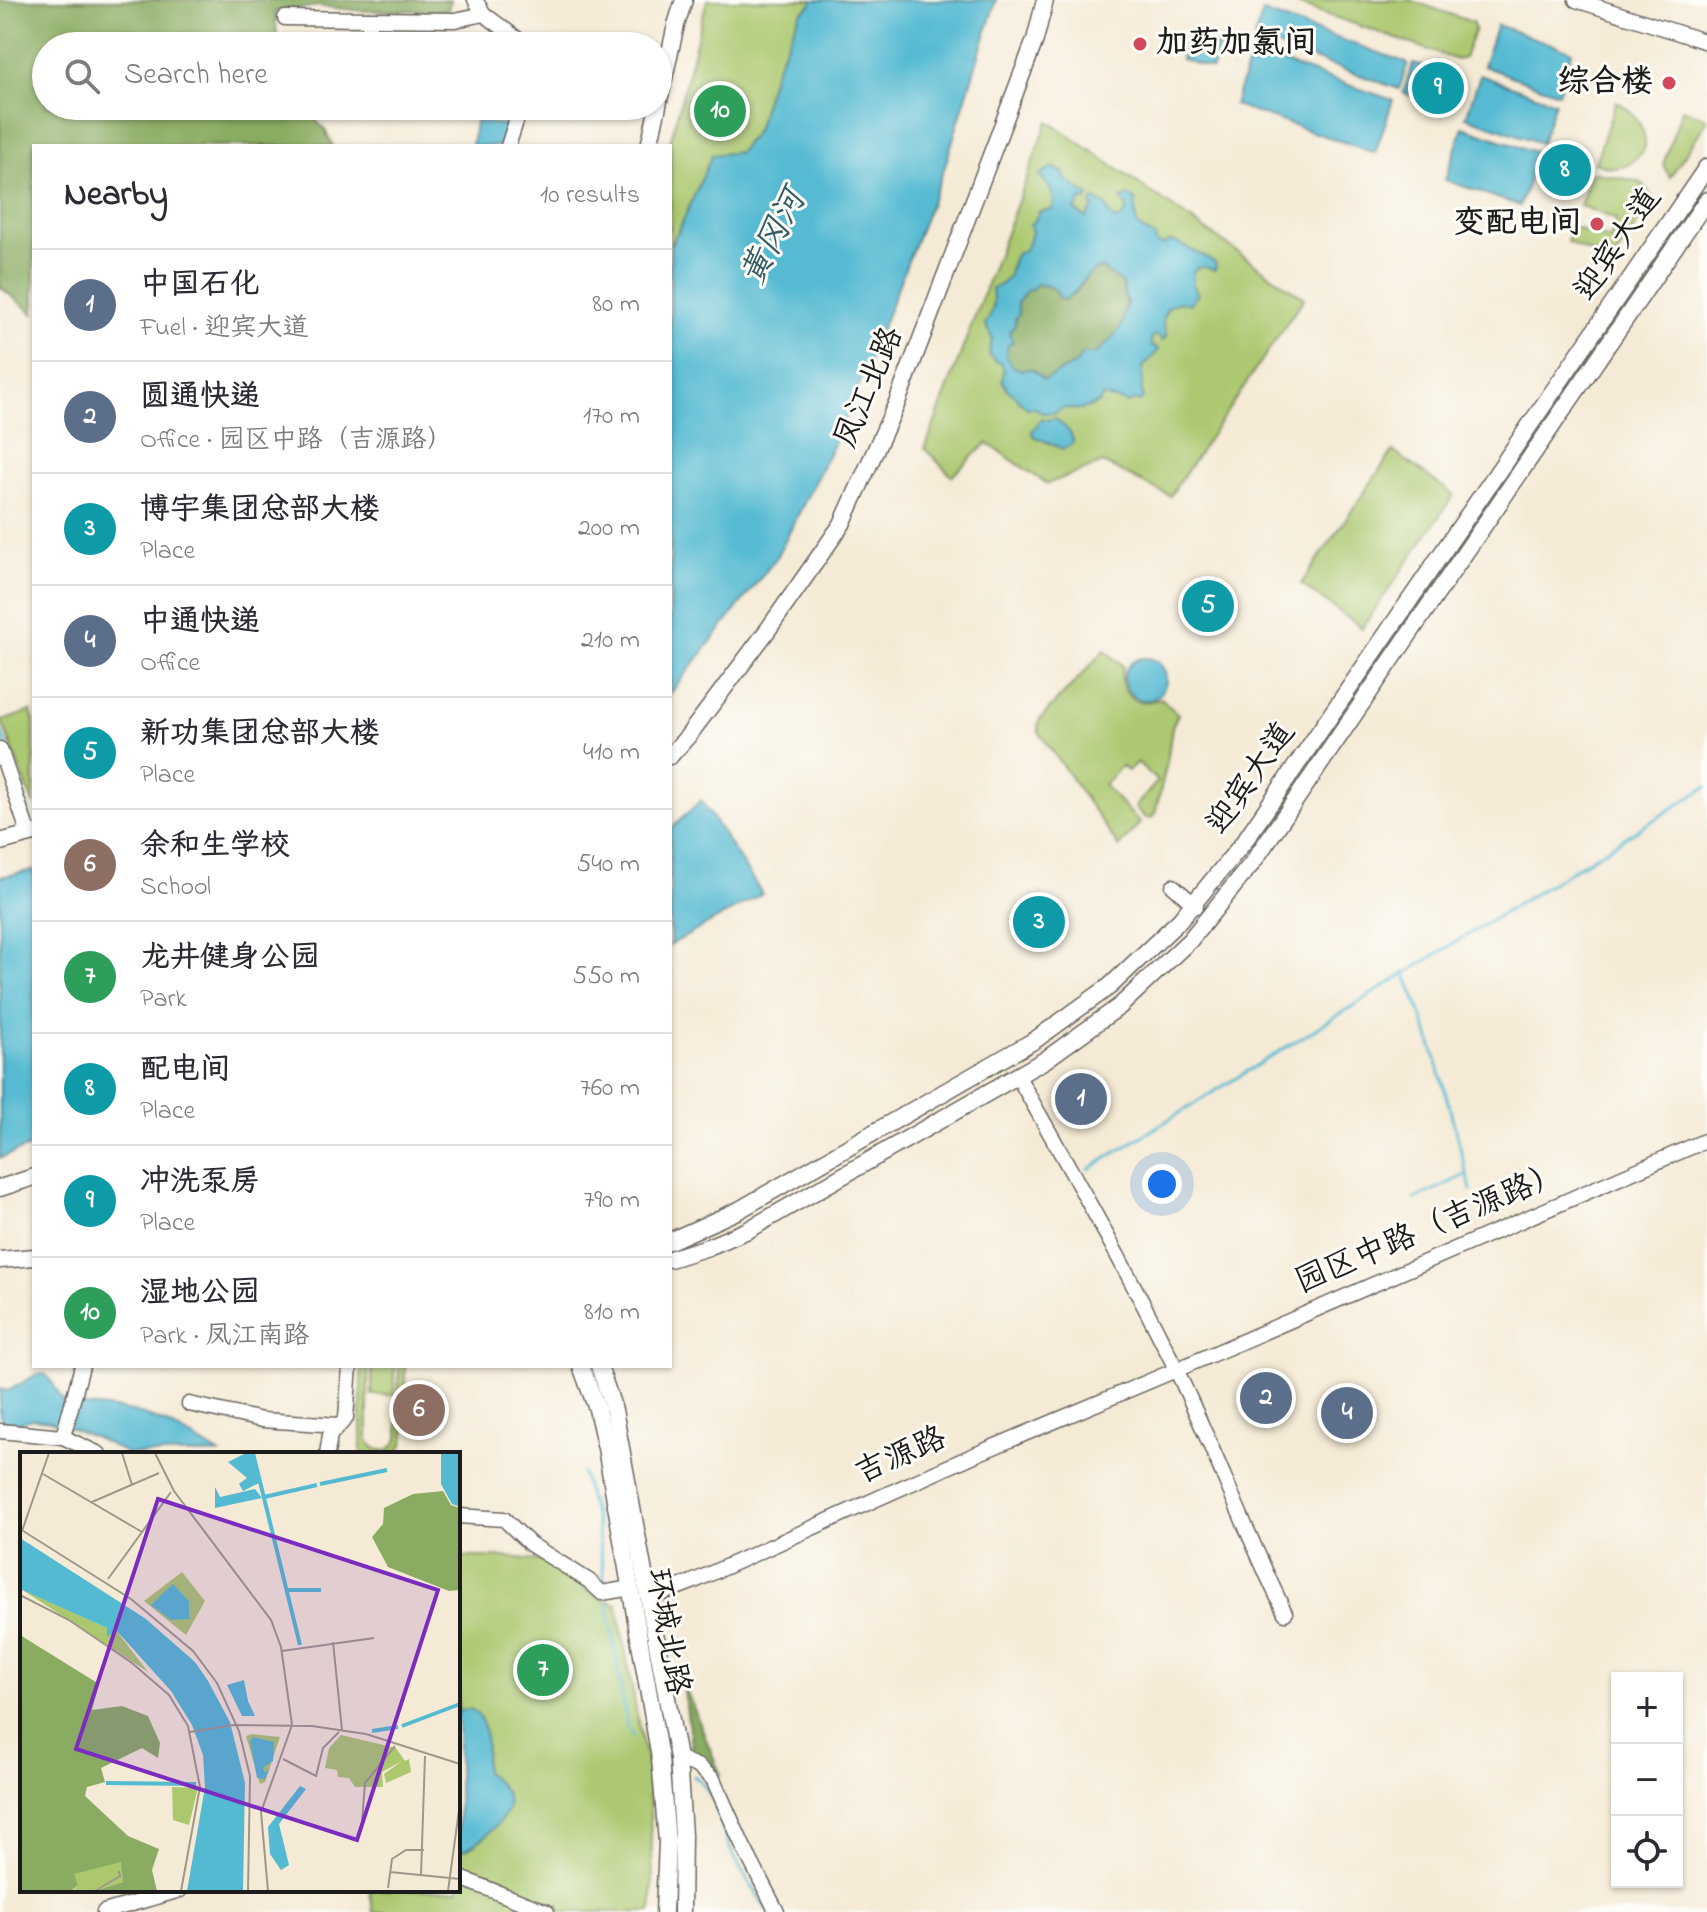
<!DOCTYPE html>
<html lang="en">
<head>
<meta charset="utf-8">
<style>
	body { margin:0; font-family:"Indie Flower","LXGW WenKai TC",sans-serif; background:#f2f2f3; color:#2b2b33 }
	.controls { position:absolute; right:24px; bottom:24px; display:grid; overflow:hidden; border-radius:0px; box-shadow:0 2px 6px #0004 }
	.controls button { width:72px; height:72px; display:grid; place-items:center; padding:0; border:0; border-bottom:2px solid #e1e1e2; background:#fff; color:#2b2b33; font:40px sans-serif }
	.you { position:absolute; left:1162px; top:1184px; width:28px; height:28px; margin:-20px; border:6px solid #fff; border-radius:50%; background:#1a73e8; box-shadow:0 0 0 12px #1a73e833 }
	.badge { display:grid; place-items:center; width:52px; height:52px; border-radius:50%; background:#db2777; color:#fff; font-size:26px; font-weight:700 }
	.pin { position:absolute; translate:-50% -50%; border:4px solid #fff; box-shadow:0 2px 8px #0006 }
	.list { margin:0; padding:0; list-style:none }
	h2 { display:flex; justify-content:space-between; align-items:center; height:104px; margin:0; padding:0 32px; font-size:34px }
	h2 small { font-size:26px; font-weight:400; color:#7c7c81 }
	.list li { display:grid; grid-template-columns:52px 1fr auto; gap:24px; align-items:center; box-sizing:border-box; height:112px; padding:0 32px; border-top:2px solid #e1e1e2 }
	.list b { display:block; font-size:30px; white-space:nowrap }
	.list p { margin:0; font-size:26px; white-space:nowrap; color:#7c7c81 }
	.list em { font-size:26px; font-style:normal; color:#7c7c81 }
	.icon { flex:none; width:44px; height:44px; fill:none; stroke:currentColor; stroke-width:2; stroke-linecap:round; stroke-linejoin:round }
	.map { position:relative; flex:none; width:1707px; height:1912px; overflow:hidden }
	.search { position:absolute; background:#fff; box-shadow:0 2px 6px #0004; left:32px; top:32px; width:640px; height:88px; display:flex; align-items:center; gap:20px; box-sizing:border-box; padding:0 28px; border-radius:44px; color:#7c7c81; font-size:30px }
	.panel { position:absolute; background:#fff; box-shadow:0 2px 6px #0004; left:32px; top:144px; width:640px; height:1224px; border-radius:0px }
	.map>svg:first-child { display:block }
</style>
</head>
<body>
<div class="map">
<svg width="1707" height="1912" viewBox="0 0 1707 1912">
	<rect width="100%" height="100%" fill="#fdfcf7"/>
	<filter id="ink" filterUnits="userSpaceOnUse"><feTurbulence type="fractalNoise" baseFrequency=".0125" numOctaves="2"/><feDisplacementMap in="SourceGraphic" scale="16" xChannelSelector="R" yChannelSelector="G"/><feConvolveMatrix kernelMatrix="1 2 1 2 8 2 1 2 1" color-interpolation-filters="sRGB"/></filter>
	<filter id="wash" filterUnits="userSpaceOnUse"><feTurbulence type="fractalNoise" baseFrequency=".006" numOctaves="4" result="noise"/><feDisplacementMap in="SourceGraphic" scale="32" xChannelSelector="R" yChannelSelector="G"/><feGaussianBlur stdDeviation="1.8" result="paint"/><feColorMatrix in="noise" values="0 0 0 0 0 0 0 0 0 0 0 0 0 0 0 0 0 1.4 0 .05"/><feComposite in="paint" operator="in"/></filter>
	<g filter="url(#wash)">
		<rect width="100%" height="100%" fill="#f5ead5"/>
		<g fill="#acc86f" stroke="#647246" stroke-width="2">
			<path d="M707,0H812V4L801,13L784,50L773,76L756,131L679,230L670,246V146H669Z"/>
			<path d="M1286,0H1410L1472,22L1475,29L1464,58L1457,60Z"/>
			<path d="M1616,101C1633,110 1646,128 1645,147C1631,169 1617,172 1595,163Z"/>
			<path d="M1682,109L1707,118V121L1670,177L1663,165Z"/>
			<path d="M1048,121L1304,298L1170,496L1103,463L1047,484L987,443L952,476L925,449Z"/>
			<path d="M1592,172L1640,182L1646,187L1653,200L1612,262L1567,242L1572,227L1610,239L1616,219L1580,206Z"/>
			<path d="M1393,451L1454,495L1362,628L1301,584Z"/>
			<path d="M1105,650L1123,666C1117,694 1134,709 1161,698L1178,714L1172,727L1167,762L1155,814L1151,818H1145L1135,807L1158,781L1137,762L1128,771L1121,766L1104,785L1140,823L1119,847L1039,732L1038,726L1040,719Z"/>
			<path d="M31,711L34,722V806L2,721Z"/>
			<path d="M361,1366H368V1440C376,1454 391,1454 398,1439L399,1366H405V1436L402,1447L395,1454H361Z"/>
			<path d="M372,1366H395L394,1395H372Z"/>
			<path d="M458,1557C481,1557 533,1555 552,1566C576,1580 588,1597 617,1604L641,1737L648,1766L653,1880L651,1912H373L370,1890H458Z"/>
		</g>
		<g fill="#89ac62" stroke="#52643f" stroke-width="2">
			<path d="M0,0H451L448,10L363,11L318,6L275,12L278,46H46V106H303L325,130L333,146H34V314L0,287Z"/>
			<path d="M1101,268L1122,283C1125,297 1128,312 1122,327C1110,352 1068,370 1044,380L1012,367L1006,356L1009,332L1015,325L1017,303L1027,290L1037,284C1050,286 1061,292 1073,295C1075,292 1078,289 1081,286C1089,274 1084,273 1101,268Z"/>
			<path d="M683,1682L721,1776L692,1752Z"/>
		</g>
		<g fill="#54bad2" stroke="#386b77" stroke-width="2" fill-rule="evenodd">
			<path d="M812,0H996L944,169L845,421L777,557L670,694V246L679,230L712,155L739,152L756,131L773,76L784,50L801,13L812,4Z"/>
			<path d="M1263,12L1408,63L1399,89L1254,38Z"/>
			<path d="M1497,25L1572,51L1558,93L1483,66Z"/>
			<path d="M1187,36L1219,46L1212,69L1181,59Z"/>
			<path d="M1252,52L1393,100L1375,153L1234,105Z"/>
			<path d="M1413,63L1433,70L1423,100L1403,93Z"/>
			<path d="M1480,75L1555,102L1541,143L1466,117Z"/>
			<path d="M475,121L508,125L500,146H472Z"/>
			<path d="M1463,127L1538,153L1520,206L1445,180Z"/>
			<path d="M1053,167L1064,173L1065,179L1089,196L1086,201L1082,199L1075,210L1086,218L1094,207L1091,204L1094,199L1107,206L1111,217L1117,220C1124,217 1126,214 1127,207L1121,199L1129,196L1135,199C1138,208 1133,218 1138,225C1141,230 1151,234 1155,237L1157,244L1164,245L1168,242H1176L1213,261L1216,265L1215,270C1207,267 1200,265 1193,271V285L1198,294L1189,304C1174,299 1163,307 1163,323C1163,327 1167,331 1166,336C1166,338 1163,339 1162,341L1158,335L1153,336L1151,339L1152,347H1156L1159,350L1143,367C1144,378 1140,390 1143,399L1140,402L1136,400L1127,403L1103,396L1099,403C1094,405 1086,409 1080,409C1068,411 1067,403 1056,413H1042L1035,408H1027L1007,389L1002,380L1004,371L1001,363L995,361L989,355L992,338L985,324C994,313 994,303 992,289C1023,276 1000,258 1025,250L1032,233L1030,224L1035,220L1039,212L1053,209C1055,193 1050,187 1039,175ZM1101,268L1122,283L1127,303L1122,326L1109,342L1095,354H1082L1076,364L1044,380L1032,369L1022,370L1012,366L1006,356L1008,345L1013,342L1009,332L1015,325V318L1019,315L1017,303L1027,290L1032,289L1037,284C1050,286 1055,286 1060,299L1064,300C1081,291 1082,273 1101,268Z"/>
			<path d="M1041,418L1045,420L1055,418C1063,426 1073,431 1073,443L1063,449L1033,436L1032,431L1040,421Z"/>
			<circle cx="1145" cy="679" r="21"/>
			<path d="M701,800L762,894L670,945V830Z"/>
			<path d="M34,870V1145L0,1158V877Z"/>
			<path d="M37,1374H45C55,1382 56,1395 66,1403C94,1408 125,1407 152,1418C176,1426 197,1441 219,1454H128L94,1437L50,1421L33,1419L16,1424H6L0,1416V1389L8,1391Z"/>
			<path d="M471,1709C492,1724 484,1749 485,1772C499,1785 508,1787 508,1809C501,1824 474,1850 458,1850V1710Z"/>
		</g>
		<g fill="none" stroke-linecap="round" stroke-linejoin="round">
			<g stroke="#54bad2" stroke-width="3">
				<path d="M0,728L7,747"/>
				<path d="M9,755L30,814"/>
				<path d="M1405,973C1436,1045 1451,1115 1471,1190"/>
				<path d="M1089,1169L1707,787"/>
				<path d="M1415,1199L1466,1175"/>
				<path d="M582,1473L596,1521L605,1584"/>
				<path d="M607,1601L627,1727L633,1736"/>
				<path d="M694,1776C718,1793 720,1828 732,1853C742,1874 757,1892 768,1912"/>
			</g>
		</g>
	</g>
	<g filter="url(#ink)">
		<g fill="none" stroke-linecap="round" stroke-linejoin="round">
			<defs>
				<g id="minor">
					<path d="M475,0L484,14L527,46"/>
					<path d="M1576,0L1707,42"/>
					<path d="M285,18L455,20L484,14"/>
					<path d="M369,19V46"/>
					<path d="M508,146L521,106"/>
					<path d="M0,749L29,835"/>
					<path d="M1173,886L1196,906"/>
					<path d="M1017,1075C1072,1172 1127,1269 1176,1369C1214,1449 1246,1533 1285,1613"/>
					<path d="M189,1404L262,1420L339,1425"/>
					<path d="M0,1431L63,1437L99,1454"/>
					<path d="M63,1437L82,1366"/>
					<path d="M327,1454L330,1435L346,1418L350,1366"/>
					<path d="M458,1516L504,1519L530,1544L589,1581L602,1593L631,1588"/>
					<path d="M650,1598L692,1582L972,1456L1176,1370L1707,1140"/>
					<path d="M678,1758L699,1767L713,1779L743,1846L777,1912"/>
					<path d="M458,1877L547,1912"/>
					<path d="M104,1912L180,1890"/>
				</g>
				<g id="major">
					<path d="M658,105L676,25L684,0"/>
					<path d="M649,146L658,106"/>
					<path d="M670,756L688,736L767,631L842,524L896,405L1035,40L1045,0"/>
					<path d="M0,842L34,833"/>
					<path d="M0,1188L34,1177"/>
					<path d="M670,1241L739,1210L1035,1040L1110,986L1180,920L1243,843L1707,167"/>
					<path d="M670,1259L708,1247L748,1230L1045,1060L1120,1006L1190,940L1253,862L1707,200"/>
					<path d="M0,1260L34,1257"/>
					<path d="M581,1366L597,1409L606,1448L660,1758L667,1842L664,1912"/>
					<path d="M599,1366L614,1410L678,1758L683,1835L682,1912"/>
				</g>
			</defs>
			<use href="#minor" stroke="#68645d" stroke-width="17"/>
			<use href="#major" stroke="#68645d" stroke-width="19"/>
			<use href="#minor" stroke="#fff" stroke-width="14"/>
			<use href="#major" stroke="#fff" stroke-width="16"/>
		</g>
	</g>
	<g fill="#d1495b" stroke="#fdfcf7" stroke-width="3">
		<circle cx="1140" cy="44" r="8"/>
		<circle cx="1669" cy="83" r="8"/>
		<circle cx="1597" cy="224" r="8"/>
	</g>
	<g text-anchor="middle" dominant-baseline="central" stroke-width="6" stroke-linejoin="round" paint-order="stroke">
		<g font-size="32" font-weight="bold" fill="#1c1c1c" stroke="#fdfcf7" text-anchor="end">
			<text x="1156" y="44" text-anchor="start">加药加氯间</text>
			<text x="1653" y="83">综合楼</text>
			<text x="1581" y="224">变配电间</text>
		</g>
		<g font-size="32" fill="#1c1c1c" stroke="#fdfcf7">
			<text transform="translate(1619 245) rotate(-56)">迎宾大道</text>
			<text transform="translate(870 388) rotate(-67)">凤江北路</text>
			<text transform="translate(1252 779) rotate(-55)">迎宾大道</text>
			<text transform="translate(1430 1229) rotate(-23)">园区中路（吉源路）</text>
			<text transform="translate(901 1457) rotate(-24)">吉源路</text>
			<text transform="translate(666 1632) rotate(80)">环城北路</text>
		</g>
		<g font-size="34" font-style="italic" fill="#325b65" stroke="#fdfcf7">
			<text transform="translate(775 238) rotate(-63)">黄冈河</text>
		</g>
	</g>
	<g transform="translate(20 1452)">
		<rect width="440" height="440" fill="#f5ead5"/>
		<path d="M162,120L185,149L166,183L124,149ZM1,137L87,176V184L96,178L128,220ZM232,282L260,285L245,330L240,332L226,284ZM321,283L376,296L385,309L389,307L391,320L366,331L364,322L382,309L362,320L363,335H335L329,326L318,325L317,318L305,316L309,296ZM152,335L178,336L169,373L153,368ZM102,410L103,430L75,439L53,438L58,433L53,422L76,412Z" fill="#acc86f"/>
		<path d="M423,39L431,53L440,56V138L429,139L368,115L352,85L363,72L364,56L393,42ZM0,183L79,232L72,258L102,254L128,264L140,291L138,306L122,296L81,316L85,330L67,335L65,344L108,384L139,397L132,418L137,439H75L103,430L101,410L54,422L58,433L51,439H0Z" fill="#89ac62"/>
		<path d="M226,1H232L239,31L223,39L219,32L227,26L208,10ZM421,1H440V55L432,52L421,32ZM195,35L200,45L235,37L242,46L195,56ZM0,86L126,167L175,210L188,229L210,270L225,331L223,439H167L185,335L183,303L172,273L151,239L96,178L87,185V176L0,137ZM153,132L169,149V167L151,168L131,153ZM224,228L228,249L235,264H222L207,233ZM233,285L254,290L253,309L243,316L245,321L250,316L245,327L237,326L230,289ZM280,334L286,337L259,372L269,413L261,418L250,402L248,375Z" fill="#54bad2"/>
		<path fill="none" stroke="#54bad2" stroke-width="4" d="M233,1L280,193M300,32L367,18M244,45L297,33M266,138H301M382,274L440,252M352,279L378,275M86,331L176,332"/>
		<path fill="none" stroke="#9e988b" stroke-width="2" d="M102,1L112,33M135,1L154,39L251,168L261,195L272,273L241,360L248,439M23,22L122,80M72,50L139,21M0,77L111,147L173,199L197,231L219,279L230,324L228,439M2,79L29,1M88,127L151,40M0,143L49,168L112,211L149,243L168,274L180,335L161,439M313,190L322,278M262,199L354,186M170,280L213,273L292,274L346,282L440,312M263,307L296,324L303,296L319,280M342,370L345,331L375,294M370,420L440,427M401,423L405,304M368,436L372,407L386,398H404M75,439L100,424L99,419M428,439L440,351"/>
		<path fill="#7b2cbf" fill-opacity="0.15" stroke="#7b2cbf" stroke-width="4" d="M138,47L418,138L337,388L56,297Z"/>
		<rect width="440" height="440" fill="none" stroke="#1c1c1c" stroke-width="4"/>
	</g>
</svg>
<div class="controls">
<button>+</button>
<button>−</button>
<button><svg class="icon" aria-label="locate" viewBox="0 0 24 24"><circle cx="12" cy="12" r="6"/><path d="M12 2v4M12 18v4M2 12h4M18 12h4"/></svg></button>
</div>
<div class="you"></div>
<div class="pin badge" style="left:1081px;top:1099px;background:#5c6f8a">1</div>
<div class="pin badge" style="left:1266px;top:1398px;background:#5c6f8a">2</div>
<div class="pin badge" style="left:1039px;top:922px;background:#0f9aa8">3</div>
<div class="pin badge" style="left:1347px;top:1413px;background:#5c6f8a">4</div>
<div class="pin badge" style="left:1208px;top:606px;background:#0f9aa8">5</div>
<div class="pin badge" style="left:419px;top:1410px;background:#8d6e63">6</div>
<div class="pin badge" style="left:543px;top:1670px;background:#2e9e5b">7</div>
<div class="pin badge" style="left:1565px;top:170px;background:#0f9aa8">8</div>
<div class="pin badge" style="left:1438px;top:88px;background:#0f9aa8">9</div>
<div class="pin badge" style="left:720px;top:111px;background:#2e9e5b">10</div>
<div class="search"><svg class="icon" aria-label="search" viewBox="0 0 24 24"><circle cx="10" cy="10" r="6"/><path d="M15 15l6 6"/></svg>Search here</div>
<section class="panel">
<h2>Nearby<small>10 results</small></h2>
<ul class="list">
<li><span class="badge" style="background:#5c6f8a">1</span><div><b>中国石化</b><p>Fuel · 迎宾大道</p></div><em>80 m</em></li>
<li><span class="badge" style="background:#5c6f8a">2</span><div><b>圆通快递</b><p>Office · 园区中路（吉源路）</p></div><em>170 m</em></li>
<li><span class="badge" style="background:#0f9aa8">3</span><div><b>博宇集团总部大楼</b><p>Place</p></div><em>200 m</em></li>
<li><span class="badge" style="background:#5c6f8a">4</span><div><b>中通快递</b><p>Office</p></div><em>210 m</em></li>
<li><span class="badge" style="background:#0f9aa8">5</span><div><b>新功集团总部大楼</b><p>Place</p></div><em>410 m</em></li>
<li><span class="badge" style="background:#8d6e63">6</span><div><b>余和生学校</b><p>School</p></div><em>540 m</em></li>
<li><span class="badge" style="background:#2e9e5b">7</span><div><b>龙井健身公园</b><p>Park</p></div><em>550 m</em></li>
<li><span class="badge" style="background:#0f9aa8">8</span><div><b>配电间</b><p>Place</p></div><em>760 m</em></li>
<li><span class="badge" style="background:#0f9aa8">9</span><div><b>冲洗泵房</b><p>Place</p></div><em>790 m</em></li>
<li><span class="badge" style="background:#2e9e5b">10</span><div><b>湿地公园</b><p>Park · 凤江南路</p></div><em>810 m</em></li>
</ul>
</section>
</div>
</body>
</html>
